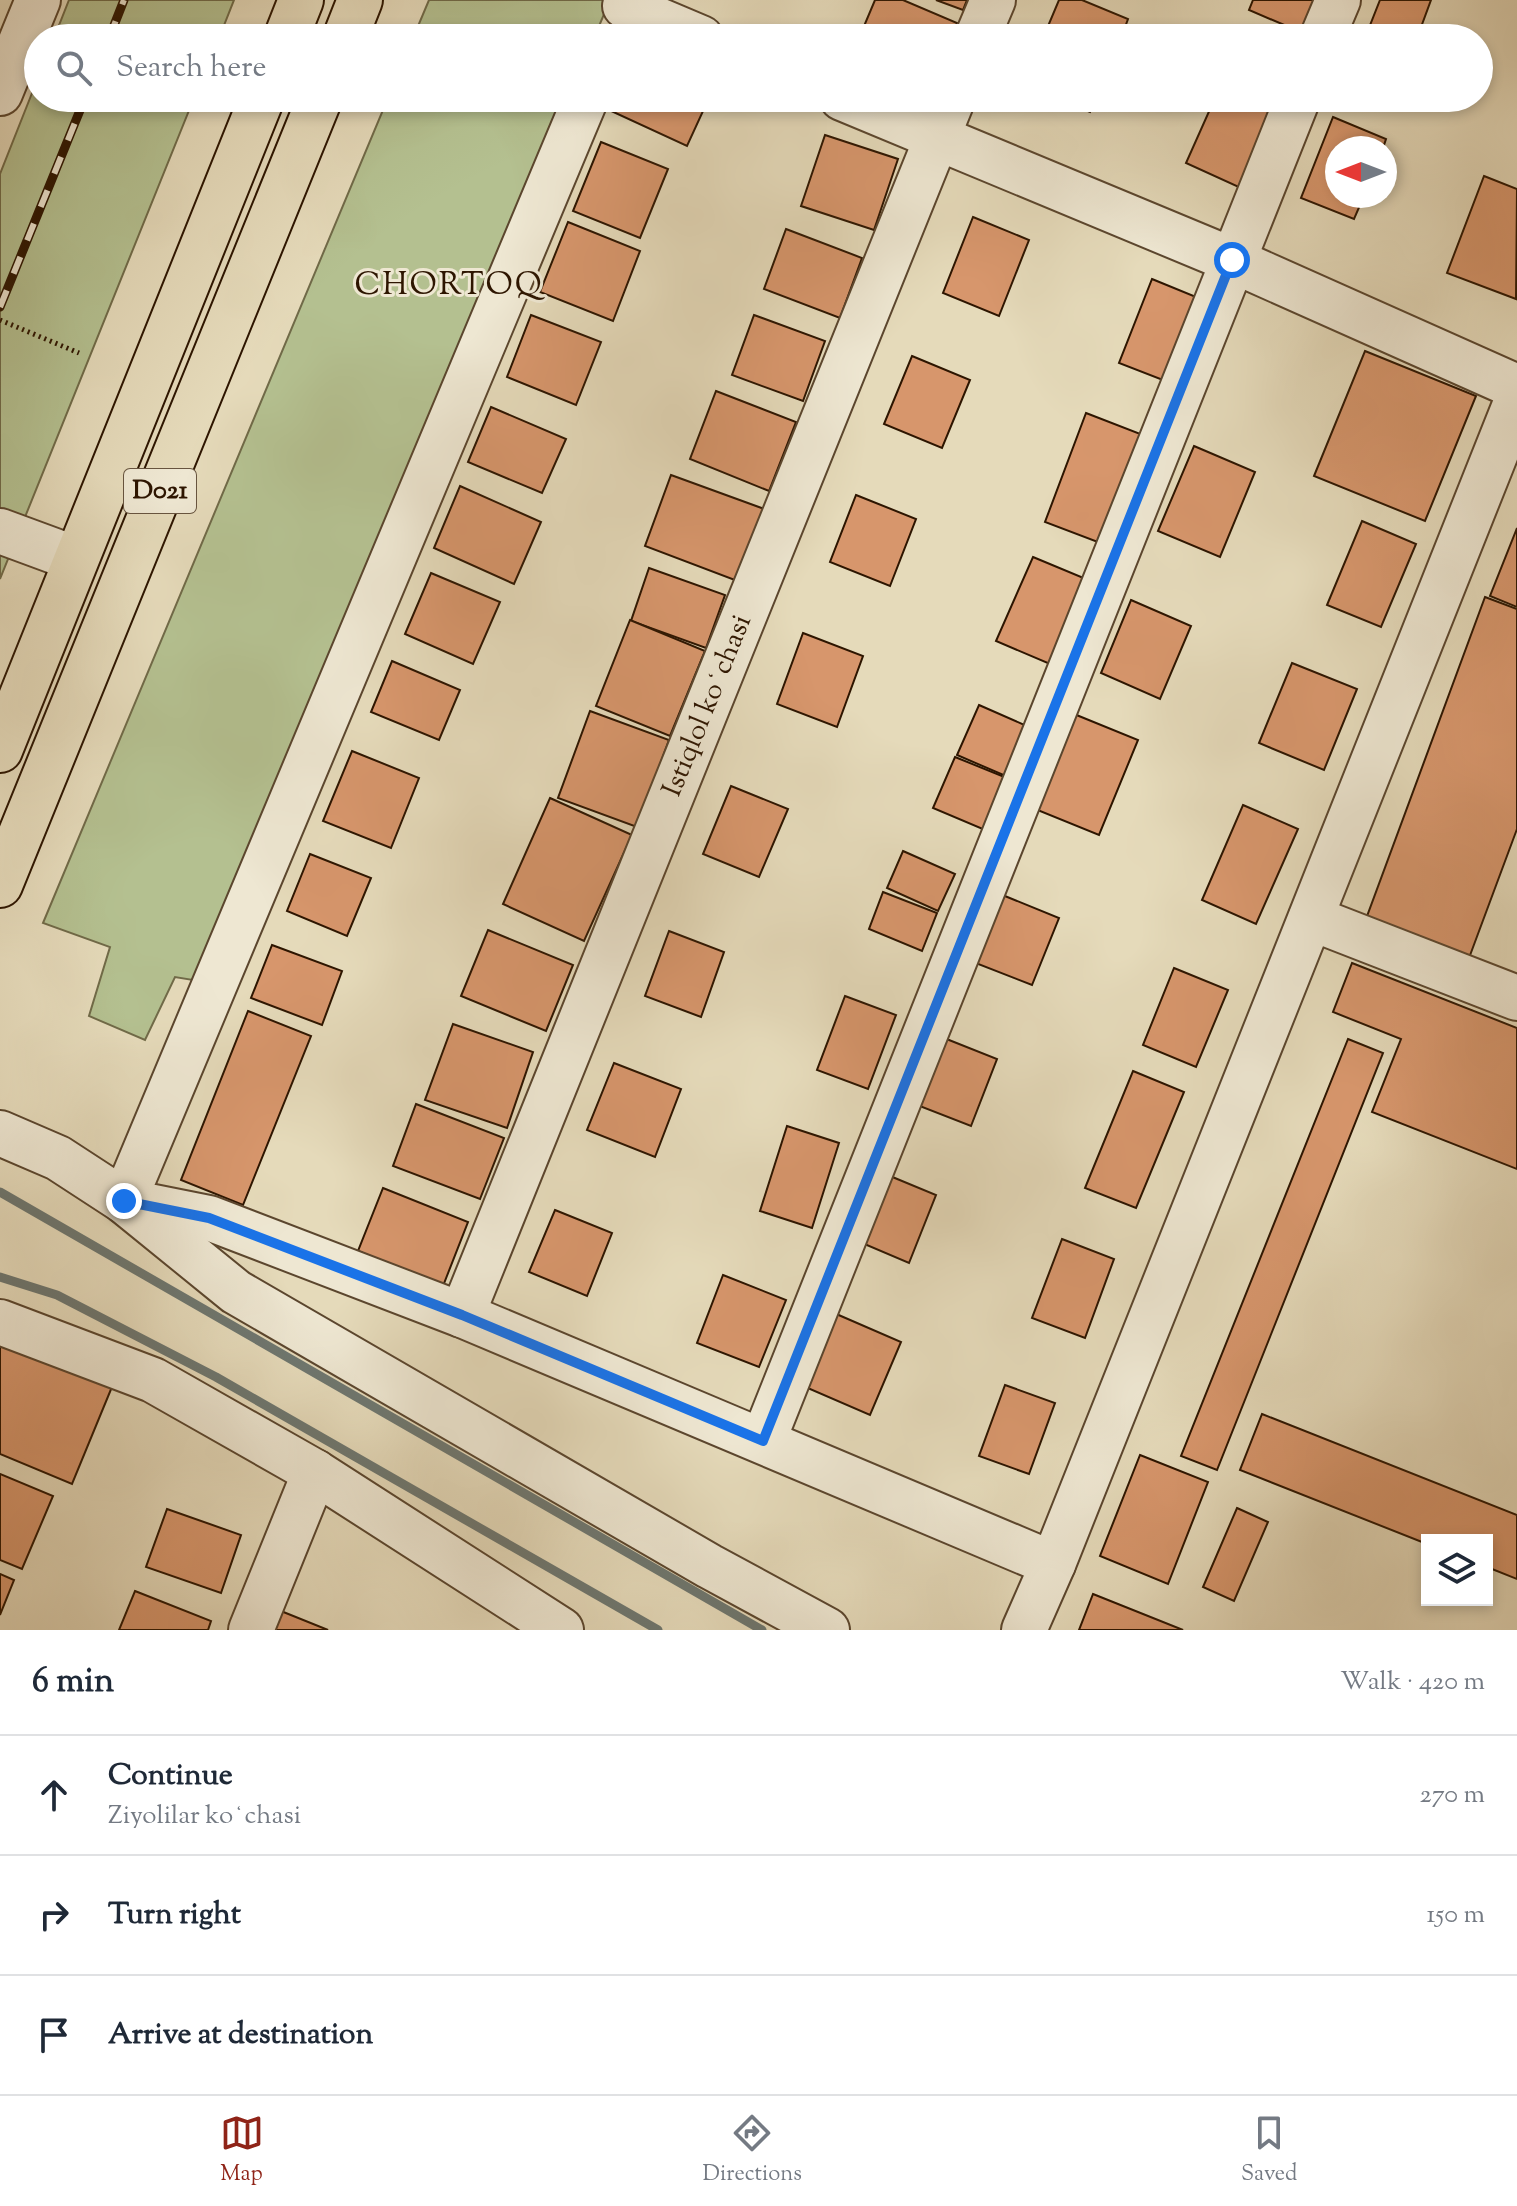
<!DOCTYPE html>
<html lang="en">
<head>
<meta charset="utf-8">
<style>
	body { margin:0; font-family:"Sorts Mill Goudy",serif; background:#f2f2f3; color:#1f2937 }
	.controls { position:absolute; right:24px; bottom:24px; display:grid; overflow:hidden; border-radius:0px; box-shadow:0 4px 12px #0003 }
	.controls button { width:72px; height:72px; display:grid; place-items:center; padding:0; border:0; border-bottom:2px solid #e0e1e3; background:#fff; color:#1f2937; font:40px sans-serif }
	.compass { position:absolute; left:1325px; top:136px; width:72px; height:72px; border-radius:50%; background:#fff; box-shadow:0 4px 12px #0003; rotate:270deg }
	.stop { position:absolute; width:24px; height:24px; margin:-18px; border:6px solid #1a73e8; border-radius:50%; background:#fff }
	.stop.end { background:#1a73e8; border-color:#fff; box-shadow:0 2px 8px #0008 }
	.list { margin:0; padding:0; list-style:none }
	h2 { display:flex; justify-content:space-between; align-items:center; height:104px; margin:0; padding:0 32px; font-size:34px }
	h2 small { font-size:26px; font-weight:400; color:#747a83 }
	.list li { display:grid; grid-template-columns:52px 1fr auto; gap:24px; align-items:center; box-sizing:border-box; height:120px; padding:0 32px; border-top:2px solid #e0e1e3 }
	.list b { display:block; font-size:30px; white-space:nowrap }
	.list p { margin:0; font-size:26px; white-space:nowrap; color:#747a83 }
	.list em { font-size:26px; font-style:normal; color:#747a83 }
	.icon { flex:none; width:44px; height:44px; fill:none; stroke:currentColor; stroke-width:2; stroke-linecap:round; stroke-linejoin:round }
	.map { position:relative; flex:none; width:1517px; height:1630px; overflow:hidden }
	.search { position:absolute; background:#fff; box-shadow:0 4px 12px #0003; left:24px; right:24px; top:24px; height:88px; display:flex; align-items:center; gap:20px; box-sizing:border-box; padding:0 28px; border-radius:44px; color:#747a83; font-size:30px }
	.sheet { height:464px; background:#fff }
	nav { display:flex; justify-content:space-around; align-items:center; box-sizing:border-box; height:112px; border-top:2px solid #e0e1e3; background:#fff; font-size:22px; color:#747a83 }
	nav a { display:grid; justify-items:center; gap:4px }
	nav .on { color:#8f2418 }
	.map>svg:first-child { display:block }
</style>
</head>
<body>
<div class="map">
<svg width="1517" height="1630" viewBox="0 0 1517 1630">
	<rect width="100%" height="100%" fill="#e5daba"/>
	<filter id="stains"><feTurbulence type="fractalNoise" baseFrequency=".0025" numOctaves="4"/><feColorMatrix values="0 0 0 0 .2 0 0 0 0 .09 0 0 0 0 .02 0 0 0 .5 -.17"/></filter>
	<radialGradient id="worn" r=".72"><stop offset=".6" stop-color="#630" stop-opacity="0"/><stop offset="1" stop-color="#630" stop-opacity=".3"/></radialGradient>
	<g fill="#b4c090" stroke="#706a48" stroke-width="2">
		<path d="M69,0H234L219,38H54Z"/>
		<path d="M429,0H610L594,38H413Z"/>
		<path d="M38,78V98H194L0,579V174Z"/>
		<path d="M388,98H570L211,983L175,977L145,1040L89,1016L110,947L43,923Z"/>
	</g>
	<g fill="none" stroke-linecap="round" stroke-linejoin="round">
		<g stroke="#6e7770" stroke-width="9">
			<path d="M0,1192L762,1630"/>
			<path d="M0,1277L57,1295L216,1377L658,1630"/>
		</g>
	</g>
	<g fill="#d7966c" stroke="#2d1500" stroke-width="2">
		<path d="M875,0H903L957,23L951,38H859Z"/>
		<path d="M936,0H967L963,10Z"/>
		<path d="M1059,0H1082L1128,19L1121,38H1043Z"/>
		<path d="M1253,0H1318L1303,33L1249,10Z"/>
		<path d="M1380,0H1431L1417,38H1365Z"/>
		<path d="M614,98H709L687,146L609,110Z"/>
		<path d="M1056,98H1096L1090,112Z"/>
		<path d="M1215,98H1283L1243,189L1186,163Z"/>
		<path d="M1333,117L1386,139L1383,148H1337V196H1364L1354,219L1301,198Z"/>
		<path d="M825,135L898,159L874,230L801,206Z"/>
		<path d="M601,142L668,169L640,238L573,211Z"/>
		<path d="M1484,176L1517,189L1516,299L1447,273Z"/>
		<path d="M973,217L1029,240L999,316L943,293Z"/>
		<path d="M568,222L640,251L613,321L540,292Z"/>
		<path d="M786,229L862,258L840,318L764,289Z"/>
		<path d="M1152,279L1201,299L1168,382L1119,363Z"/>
		<path d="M531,315L601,342L576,405L507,377Z"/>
		<path d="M754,315L825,341L803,401L732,375Z"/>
		<path d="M1365,351L1476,396L1425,521L1314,476Z"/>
		<path d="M912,356L970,380L942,448L884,424Z"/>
		<path d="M716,391L796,422L769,491L690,459Z"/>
		<path d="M491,407L566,439L542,493L468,462Z"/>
		<path d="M1086,413L1143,435L1103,544L1045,522Z"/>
		<path d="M1194,446L1255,472L1220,557L1158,531Z"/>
		<path d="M671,475L767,510L740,582L645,546Z"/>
		<path d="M460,486L541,522L514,584L434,548Z"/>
		<path d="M856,495L916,519L890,586L830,562Z"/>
		<path d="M1362,521L1416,544L1381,627L1327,605Z"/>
		<path d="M1517,528V607L1490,596Z"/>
		<path d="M1033,557L1086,579L1050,664L996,641Z"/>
		<path d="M649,568L725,595L706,648L631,621Z"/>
		<path d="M431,573L500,602L473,664L405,634Z"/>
		<path d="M1485,597L1517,609V829L1469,958L1366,919Z"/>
		<path d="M1131,600L1191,626L1160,699L1101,673Z"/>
		<path d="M630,620L705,651L670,736L596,706Z"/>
		<path d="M803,633L863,656L837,727L777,704Z"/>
		<path d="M392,661L460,690L439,740L371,712Z"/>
		<path d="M1292,663L1357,689L1324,770L1259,743Z"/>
		<path d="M979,705L1029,727L1008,777L957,755Z"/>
		<path d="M590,711L669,740L637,827L558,798Z"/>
		<path d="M1074,714L1138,740L1099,835L1035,809Z"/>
		<path d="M352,751L419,778L391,848L323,821Z"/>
		<path d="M955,757L1007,778L985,830L933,808Z"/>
		<path d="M731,786L788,809L759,877L703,854Z"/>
		<path d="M550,798L632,835L584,941L503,904Z"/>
		<path d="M1243,805L1298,829L1256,924L1202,900Z"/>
		<path d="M903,851L955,874L938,911L887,888Z"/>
		<path d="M310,854L371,878L347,936L287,911Z"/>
		<path d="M883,892L937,913L922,951L869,929Z"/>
		<path d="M1000,894L1059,918L1032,985L973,962Z"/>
		<path d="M488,930L573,965L546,1031L461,996Z"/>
		<path d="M669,931L724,952L701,1017L645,996Z"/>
		<path d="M272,945L342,971L322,1025L251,998Z"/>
		<path d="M1352,963L1517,1028V1169L1372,1112L1401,1039L1333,1012Z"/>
		<path d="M1174,968L1228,990L1196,1067L1143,1045Z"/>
		<path d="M845,996L896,1015L868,1089L817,1070Z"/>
		<path d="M248,1011L311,1036L243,1205L181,1180Z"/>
		<path d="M453,1024L533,1052L507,1128L425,1100Z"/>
		<path d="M944,1038L997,1059L971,1126L917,1105Z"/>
		<path d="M1348,1039L1383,1053L1217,1470L1181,1456Z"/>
		<path d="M614,1063L681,1089L655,1157L587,1130Z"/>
		<path d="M1133,1071L1184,1092L1136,1208L1085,1188Z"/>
		<path d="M416,1104L504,1138L480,1199L393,1166Z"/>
		<path d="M787,1126L839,1143L812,1228L760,1211Z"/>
		<path d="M890,1176L936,1195L909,1263L862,1243Z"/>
		<path d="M383,1188L468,1222L443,1286L358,1251Z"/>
		<path d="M555,1210L612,1233L587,1296L529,1272Z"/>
		<path d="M1062,1239L1114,1259L1085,1338L1032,1318Z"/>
		<path d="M723,1275L786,1300L759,1367L697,1343Z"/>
		<path d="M834,1313L901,1342L870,1415L803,1386Z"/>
		<path d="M0,1341L114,1382L72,1484L0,1454Z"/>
		<path d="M1005,1385L1055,1403L1029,1474L979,1456Z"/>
		<path d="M1262,1414L1517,1515V1579L1487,1567V1540H1427V1544L1240,1470Z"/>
		<path d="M1140,1455L1208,1482L1168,1584L1100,1556Z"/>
		<path d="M0,1474L53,1496L22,1569L0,1560Z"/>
		<path d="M1237,1508L1268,1522L1234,1601L1203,1587Z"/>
		<path d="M167,1509L241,1535L221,1593L146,1567Z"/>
		<path d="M0,1574L14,1580L0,1615Z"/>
		<path d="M135,1591L211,1621L208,1630H119Z"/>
		<path d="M1093,1594L1183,1630H1079Z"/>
		<path d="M266,1605L328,1630H256Z"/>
	</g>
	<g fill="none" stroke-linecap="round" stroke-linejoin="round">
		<defs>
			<g id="minor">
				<path d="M625,6L701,38"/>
				<path d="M977,38L993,0"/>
				<path d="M1322,38L1338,0"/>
				<path d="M0,93L38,0"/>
				<path d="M586,98L124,1201L209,1218L462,1315L1053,1564L1517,400"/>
				<path d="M842,98L1232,260L1517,387"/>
				<path d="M0,531L76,559"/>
				<path d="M1311,918L1517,998"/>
				<path d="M0,1133L58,1158L124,1201L236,1292L709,1566L827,1630"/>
				<path d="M462,1315L953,98"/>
				<path d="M0,1322L153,1380L315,1472L561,1630"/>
				<path d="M763,1441L1298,98"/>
				<path d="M251,1630L315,1472"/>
				<path d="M1024,1630L1053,1564"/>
			</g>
			<g id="highway">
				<path d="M286,38L301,0"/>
				<path d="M345,38L360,0"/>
				<path d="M0,750L262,98"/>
				<path d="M0,885L320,98"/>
			</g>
		</defs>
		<use href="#minor" stroke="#5b462e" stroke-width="48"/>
		<use href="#highway" stroke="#2d1500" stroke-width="48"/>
		<path stroke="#2d1500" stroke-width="5" stroke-dasharray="2 4" stroke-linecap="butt" d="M0,320L79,353"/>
		<use href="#minor" stroke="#eee7d2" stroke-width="44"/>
		<use href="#highway" stroke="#e5daba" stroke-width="44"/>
		<defs>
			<g id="rail">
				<path d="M109,38L124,0"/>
				<path d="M0,307L85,98"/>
			</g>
		</defs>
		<use href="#rail" stroke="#2d1500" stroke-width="9"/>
		<use href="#rail" stroke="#eee7d2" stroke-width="6" stroke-dasharray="18" stroke-linecap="butt"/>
	</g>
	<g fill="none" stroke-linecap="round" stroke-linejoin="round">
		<path stroke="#1a73e8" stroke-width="10" d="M124,1201L209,1218L462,1315L763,1441L1232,260"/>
	</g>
	<g text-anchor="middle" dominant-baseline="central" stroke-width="6" stroke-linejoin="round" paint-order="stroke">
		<rect fill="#eee7d2" stroke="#67543f" stroke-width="2" x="124" y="469" width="72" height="44" rx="6"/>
		<g font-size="26" font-weight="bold" fill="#2d1500">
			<text x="160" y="491">D021</text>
		</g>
		<g font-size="28" fill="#2d1500" stroke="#eee7d2">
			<text transform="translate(708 706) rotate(-68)">Istiqlol koʻchasi</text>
		</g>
		<g font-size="32" letter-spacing="2" fill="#2d1500" stroke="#eee7d2">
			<text x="449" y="286">CHORTOQ</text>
		</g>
	</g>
	<rect width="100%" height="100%" filter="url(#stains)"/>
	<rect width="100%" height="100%" fill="url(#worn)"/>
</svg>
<div class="controls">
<button><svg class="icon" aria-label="layers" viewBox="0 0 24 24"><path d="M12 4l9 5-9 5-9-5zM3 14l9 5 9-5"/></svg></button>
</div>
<svg class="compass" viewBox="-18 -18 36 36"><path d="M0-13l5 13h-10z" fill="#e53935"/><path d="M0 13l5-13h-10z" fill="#747a83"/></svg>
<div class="stop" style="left:1232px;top:260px"></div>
<div class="stop end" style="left:124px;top:1201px"></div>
<div class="search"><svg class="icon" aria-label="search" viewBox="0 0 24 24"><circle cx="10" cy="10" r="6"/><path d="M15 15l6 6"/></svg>Search here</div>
</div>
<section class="sheet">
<h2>6 min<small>Walk · 420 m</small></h2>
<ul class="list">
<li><svg class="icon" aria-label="ahead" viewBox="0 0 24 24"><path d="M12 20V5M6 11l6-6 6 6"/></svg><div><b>Continue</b><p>Ziyolilar koʻchasi</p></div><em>270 m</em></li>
<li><svg class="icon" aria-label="right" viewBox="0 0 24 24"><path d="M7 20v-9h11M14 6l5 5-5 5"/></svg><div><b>Turn right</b></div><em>150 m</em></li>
<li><svg class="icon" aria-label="arrive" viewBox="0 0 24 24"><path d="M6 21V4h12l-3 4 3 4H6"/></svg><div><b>Arrive at destination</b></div></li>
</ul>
</section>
<nav>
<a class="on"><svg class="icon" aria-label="map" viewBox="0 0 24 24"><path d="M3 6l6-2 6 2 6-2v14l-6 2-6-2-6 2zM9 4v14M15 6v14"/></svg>Map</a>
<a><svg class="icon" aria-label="directions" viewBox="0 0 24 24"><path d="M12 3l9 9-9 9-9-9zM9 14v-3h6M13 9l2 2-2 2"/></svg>Directions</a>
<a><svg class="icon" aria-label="saved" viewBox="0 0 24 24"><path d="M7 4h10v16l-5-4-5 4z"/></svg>Saved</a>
</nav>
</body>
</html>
